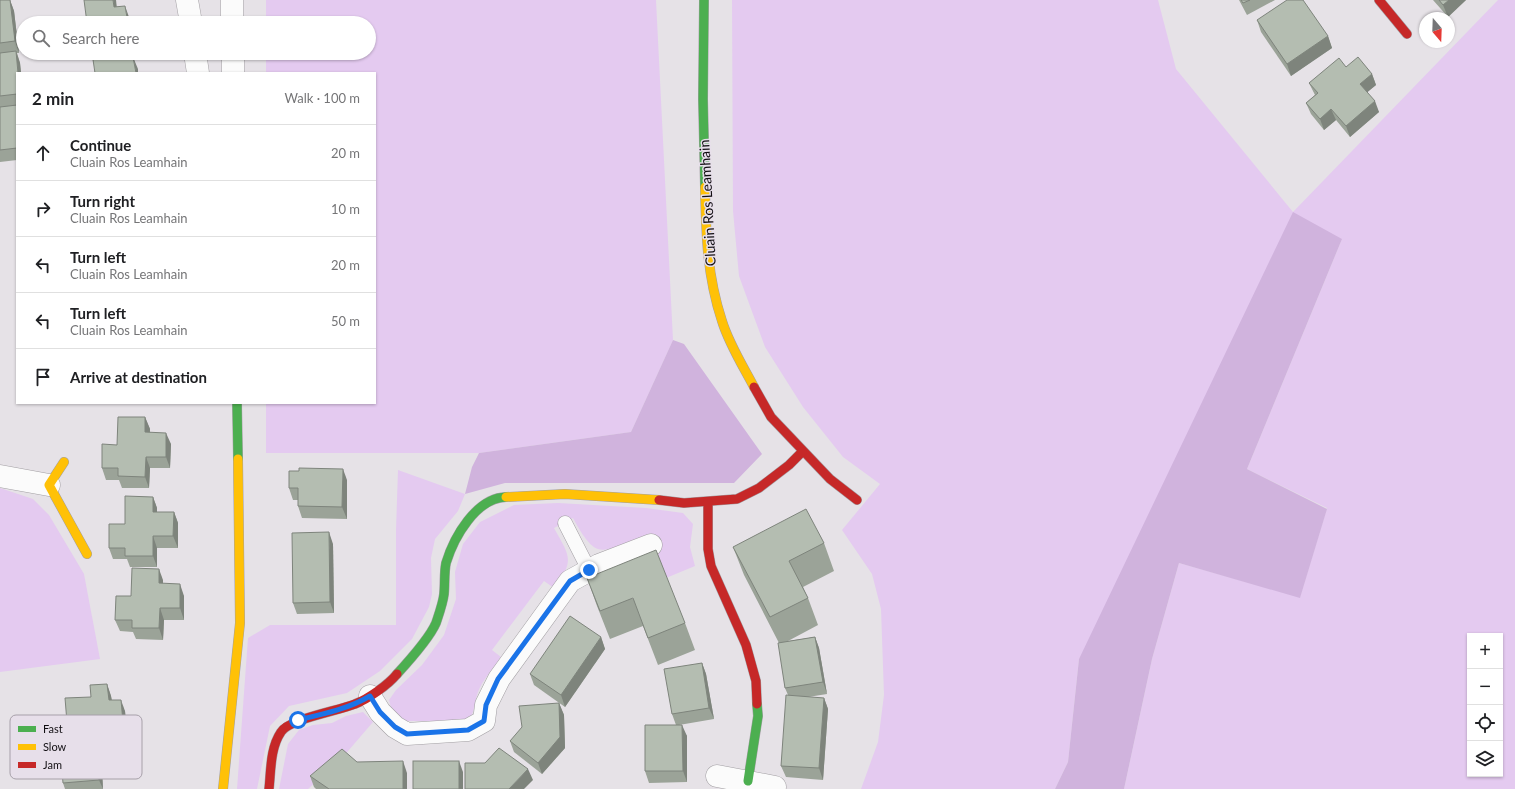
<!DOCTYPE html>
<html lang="en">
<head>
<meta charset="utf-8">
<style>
	body { margin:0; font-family:Lato,sans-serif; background:#f2f2f2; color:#202124 }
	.controls { position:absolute; right:12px; bottom:12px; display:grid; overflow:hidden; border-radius:0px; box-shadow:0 1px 3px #0004 }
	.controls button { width:36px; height:36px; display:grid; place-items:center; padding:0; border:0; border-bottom:1px solid #e0e0e0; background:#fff; color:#202124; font:20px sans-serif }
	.compass { position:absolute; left:1419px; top:12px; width:36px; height:36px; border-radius:50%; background:#fff; box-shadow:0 1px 3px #0004; rotate:161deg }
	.stop { position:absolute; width:12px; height:12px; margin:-9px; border:3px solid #1a73e8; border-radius:50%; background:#fff }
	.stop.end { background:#1a73e8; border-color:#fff; box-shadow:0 1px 4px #0008 }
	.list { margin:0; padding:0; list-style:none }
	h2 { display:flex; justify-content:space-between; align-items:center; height:52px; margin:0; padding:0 16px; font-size:17px }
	h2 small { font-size:13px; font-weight:400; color:#757577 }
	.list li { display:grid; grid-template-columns:26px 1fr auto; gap:12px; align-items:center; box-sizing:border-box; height:56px; padding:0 16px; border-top:1px solid #e0e0e0 }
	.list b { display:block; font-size:15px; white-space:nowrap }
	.list p { margin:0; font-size:13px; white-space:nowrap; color:#757577 }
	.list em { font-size:13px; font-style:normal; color:#757577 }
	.icon { flex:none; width:22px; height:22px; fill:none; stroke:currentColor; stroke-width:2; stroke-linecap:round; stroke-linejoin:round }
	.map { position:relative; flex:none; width:1515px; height:789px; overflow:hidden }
	.search { position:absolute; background:#fff; box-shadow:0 1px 3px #0004; left:16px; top:16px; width:360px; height:44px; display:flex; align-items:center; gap:10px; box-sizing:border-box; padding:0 14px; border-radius:22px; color:#757577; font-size:15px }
	.panel { position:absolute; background:#fff; box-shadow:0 1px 3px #0004; left:16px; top:72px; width:360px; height:332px; border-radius:0px }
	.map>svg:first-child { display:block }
</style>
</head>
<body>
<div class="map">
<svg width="1515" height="789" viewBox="0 0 1515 789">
	<rect width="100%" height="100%" fill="#e6e2e7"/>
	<g fill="#e4caf0" fill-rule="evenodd">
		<path d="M266,0H656L673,340L631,432L479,453H266V403H375V73H266V53H369V23H266Z"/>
		<path d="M732,0H1158L1176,69L1293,212L1498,0H1515V789H1124L1152,659L1179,563L1300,597L1327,508L1247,469L1342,239L1079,659L1068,762L1055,789H861L878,742L884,695L881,609L872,574L842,530L880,484L843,457L803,407L765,347L739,276L733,211ZM1470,636H1500V774H1470Z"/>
		<path d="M398,470L465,494L458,511L435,539L431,558L432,594L429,607L412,639L380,671L347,693L289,706L270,726L257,789H237L248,638L270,625H396V530Z"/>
		<path d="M0,488L33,499L49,515L84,574L100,659L0,672Z"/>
		<path d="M558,503L646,508L683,513L693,524L690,547L695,566L666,578L651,533C639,538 610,553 598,549C588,546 578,527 573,518L554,528C570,557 575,560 554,588L544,581L492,650L501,657C493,669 483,679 478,692C475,700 475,708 471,717L462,721H407L393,715L389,700L396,690L422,665L444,635L456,599L455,572L463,544L480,522L514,505Z"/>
		<path d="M363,712L373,722L342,758L308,789H279L288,744L299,730L313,725L332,723L346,716Z"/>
	</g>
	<g fill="#d0b3dd">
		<path d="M1293,212L1342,239L1247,469L1327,509L1300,598L1179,563L1152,659L1124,789H1055L1068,762L1079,659Z"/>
		<path d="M673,340L684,344L762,454L734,483H505L465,494L472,467L479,453L631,432Z"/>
	</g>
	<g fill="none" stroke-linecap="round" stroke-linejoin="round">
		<defs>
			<path id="lane" d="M565,523L589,570"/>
			<g id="street">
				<path d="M187,0L191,23"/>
				<path d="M232,0V23"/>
				<path d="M195,53L198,73"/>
				<path d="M233,53V73"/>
				<path d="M0,476L49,485"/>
				<path d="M370,696L380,712L395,727L407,734L468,730L484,721L486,705L499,679L570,581L599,565L651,545"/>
				<path d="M717,776L775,787"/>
			</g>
			<g id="fast">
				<path d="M704,0L703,99L705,187"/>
				<path d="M237,403L238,459"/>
				<path d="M397,674C408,662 430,637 436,623C439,614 443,603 444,594C445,584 444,573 446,563C454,537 476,498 506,497"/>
				<path d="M748,781L758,716L757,704"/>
			</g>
			<g id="slow">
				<path d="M705,187C706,234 707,276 722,321C729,344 743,366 754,387"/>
				<path d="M64,462L49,485L87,554"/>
				<path d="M506,497L565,494L659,500"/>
				<path d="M223,789L240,623L238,459"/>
			</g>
			<g id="jam">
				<path d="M1379,0L1407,34"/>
				<path d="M754,387L771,417L830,479L857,500"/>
				<path d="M659,500L684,503L737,499L759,488L789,465L802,452"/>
				<path d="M708,502V549L711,566L746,645L756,681L757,704"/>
				<path d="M269,789C271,771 270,748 281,732C289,719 338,711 355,704C368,699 388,685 397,674"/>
			</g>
		</defs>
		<use href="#lane" stroke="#a29fa3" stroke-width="15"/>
		<use href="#street" stroke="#a29fa3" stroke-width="23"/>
		<use href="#fast" stroke="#a29fa3" stroke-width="10"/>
		<use href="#slow" stroke="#a29fa3" stroke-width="10"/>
		<use href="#jam" stroke="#a29fa3" stroke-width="10"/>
		<use href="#lane" stroke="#fbfbfb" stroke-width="14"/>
		<use href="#street" stroke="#fbfbfb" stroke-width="22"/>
		<use href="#fast" stroke="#4caf50" stroke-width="9"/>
		<use href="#slow" stroke="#ffc107" stroke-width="9"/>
		<use href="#jam" stroke="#c62828" stroke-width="9"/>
	</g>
	<g fill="#9ba398">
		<path d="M0,0H10L14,11L19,53H17L20,63L21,73H17V160L0,162Z"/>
		<path d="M1239,0H1275L1247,15Z"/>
		<path d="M1433,0H1466L1448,17Z"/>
		<path d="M1257,20L1328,36L1332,48L1291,76L1261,32Z"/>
		<path d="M1346,67L1372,74L1376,85L1367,92L1379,112L1350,137L1336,120L1324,130L1311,114L1306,103L1315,95L1309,83Z"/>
		<path d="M145,417L150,429V432L171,444L170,468H150L149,488H122L119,480H106L102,468L117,445Z"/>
		<path d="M347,480V519L302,518L298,506V500H293L289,488Z"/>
		<path d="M153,497L157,508V512H174L178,523V548H157V567H130L127,559H113L109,548L125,524Z"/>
		<path d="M824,543L834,571L803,587L808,598L818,625L788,641L815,637L819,648L827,694L808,697L824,698L828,709L823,780L786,777L781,766L788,695L785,688L779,643L744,575L733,547Z"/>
		<path d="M333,544L334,613L297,614L293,603Z"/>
		<path d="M587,578L685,623L695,650L658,665L643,626L610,639L597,606Z"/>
		<path d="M163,580V584L184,596V620H164L163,640L136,639L133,632L120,631L115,620L131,596Z"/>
		<path d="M601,637L605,649L565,707L534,685L530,674Z"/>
		<path d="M702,663L706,674L714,719L679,725L687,736V782L649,783L645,771L676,725L672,714Z"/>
		<path d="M107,684L111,696L112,700L125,711L127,734L115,735L117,770L102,771L103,789H65L63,783L70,759Z"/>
		<path d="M559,703L564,715L565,748L542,774L514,752L510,741Z"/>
		<path d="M407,773V789H316L314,787L310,776Z"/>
	</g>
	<g fill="#7e847c">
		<path d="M10,0L14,11L19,53L15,41Z"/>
		<path d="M113,0H116L118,18L114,7Z"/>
		<path d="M1449,0H1466L1448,17L1443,5Z"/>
		<path d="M125,6L129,17L130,23H128Z"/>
		<path d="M1328,36L1332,48L1291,76L1287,64Z"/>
		<path d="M16,51L20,63L21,73H18Z"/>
		<path d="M121,53H124L126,71L122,59Z"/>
		<path d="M133,57L138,69V73H136Z"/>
		<path d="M1372,74L1376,85L1364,95L1360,84Z"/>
		<path d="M1375,101L1379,112L1350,137L1346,126Z"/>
		<path d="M1331,109L1336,120L1324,130L1320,119Z"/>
		<path d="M145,417L150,429L149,444L145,432Z"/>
		<path d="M166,433L171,444L170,468L166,457Z"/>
		<path d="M146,457L150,468L149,488L145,477Z"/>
		<path d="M343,469L347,480V519L342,507Z"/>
		<path d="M153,497L157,508V523L153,512Z"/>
		<path d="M174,512L178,523V548L173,536Z"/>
		<path d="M329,532L333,544L334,613L330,602Z"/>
		<path d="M153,536L157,548V567L153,556Z"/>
		<path d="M159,569L163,580V595L159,583Z"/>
		<path d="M180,584L184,596V620L180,608Z"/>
		<path d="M160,608L164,620L163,640L159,628Z"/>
		<path d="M601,637L605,649L565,707L561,695Z"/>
		<path d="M815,637L819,648L827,694L823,682Z"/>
		<path d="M702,663L706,674L714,719L709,708Z"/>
		<path d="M107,684L111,696L113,712L109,700Z"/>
		<path d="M824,698L828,709L823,780L819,768Z"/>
		<path d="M121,700L125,711L127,734L123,722Z"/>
		<path d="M559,703L564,715L565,748L542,774L538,763Z"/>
		<path d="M111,723L115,735L117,770L113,759Z"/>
		<path d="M682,725L687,736V782L683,771Z"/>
		<path d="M98,760L102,771L103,789L99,780Z"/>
		<path d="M403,761L407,773V789H403Z"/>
		<path d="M459,761L463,772V789H459Z"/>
		<path d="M528,769L533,780L524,789H509Z"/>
	</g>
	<g fill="#b4bdb1" stroke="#7e847c">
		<path d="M0,0H10L15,41L0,43Z"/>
		<path d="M84,0H113L114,7L125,6L128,23H87Z"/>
		<path d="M1241,0H1250L1243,3Z"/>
		<path d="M1287,0H1303L1328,36L1287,64L1257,20Z"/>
		<path d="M1439,0H1449L1443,5Z"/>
		<path d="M16,51L18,73H17V94L0,96V53Z"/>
		<path d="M92,53H121L122,59L133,57L136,73H95Z"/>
		<path d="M1358,57L1372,74L1360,84L1375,101L1346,126L1331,109L1320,119L1306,103L1318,93L1309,83L1339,58L1346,67Z"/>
		<path d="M17,105V148L0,150V107Z"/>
		<path d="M118,417H145V432L166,433V457H146L145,477L118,476V468H102V444L117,445Z"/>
		<path d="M299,468L343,469L342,507L298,506V488H289V471H299Z"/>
		<path d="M125,496L153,497V512H174L173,536H153V556H125V548H109V524H125Z"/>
		<path d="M806,509L824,543L789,561L808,598L770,617L733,547Z"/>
		<path d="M329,532L330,602L293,603L292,533Z"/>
		<path d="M656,550L685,623L648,638L633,598L600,611L587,578Z"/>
		<path d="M132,568L159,569V583L180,584V608H160L159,628H132V620H115L116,596H131Z"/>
		<path d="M570,616L601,637L561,695L530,674Z"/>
		<path d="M815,637L823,682L785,688L778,643Z"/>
		<path d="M702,663L709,708L672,714L664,669Z"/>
		<path d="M107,684L109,700H121L123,722L111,723L113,759L98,760L99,780L63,783L61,760L70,759L65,698L91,697L90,685Z"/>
		<path d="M786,695L824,698L819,768L781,766Z"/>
		<path d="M559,703L560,737L538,763L510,741L522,727L519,706Z"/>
		<path d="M645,725H682L683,771H645Z"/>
		<path d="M499,748L528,769L509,789H465V763H485Z"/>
		<path d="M342,749L357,762L403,761V789H329L310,776Z"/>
		<rect x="413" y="761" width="46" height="28"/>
	</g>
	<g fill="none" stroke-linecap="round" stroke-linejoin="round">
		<path stroke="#1a73e8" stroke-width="5" d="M298,720C324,714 348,709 370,696L380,712L395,727L407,734L468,730L484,721L486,705L498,679L570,581L589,570"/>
	</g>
	<g text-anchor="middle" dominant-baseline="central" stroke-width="3" stroke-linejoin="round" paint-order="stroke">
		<g font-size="14" fill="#110e12" stroke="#e7dfea">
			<text transform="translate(707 203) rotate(-93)">Cluain Ros Leamhain</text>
		</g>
	</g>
	<rect x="10" y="715" width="132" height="64" rx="6" fill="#e7dfea" stroke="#a7a0a9" stroke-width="1"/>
	<rect x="18" y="726" width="18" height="6" fill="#4caf50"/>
	<rect x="18" y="744" width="18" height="6" fill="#ffc107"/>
	<rect x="18" y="762" width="18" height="6" fill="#c62828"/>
	<g font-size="11" fill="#110e12">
		<text x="43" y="733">Fast</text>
		<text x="43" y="751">Slow</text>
		<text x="43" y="769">Jam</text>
	</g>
</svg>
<div class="controls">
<button>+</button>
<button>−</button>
<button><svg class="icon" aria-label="locate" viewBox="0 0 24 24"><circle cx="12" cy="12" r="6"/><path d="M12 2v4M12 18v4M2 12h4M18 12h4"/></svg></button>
<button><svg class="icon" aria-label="layers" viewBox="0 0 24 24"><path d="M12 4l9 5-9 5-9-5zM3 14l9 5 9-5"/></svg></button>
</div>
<svg class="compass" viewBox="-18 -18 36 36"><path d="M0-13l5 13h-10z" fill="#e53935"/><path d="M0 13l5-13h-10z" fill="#757577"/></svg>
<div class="stop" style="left:298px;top:720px"></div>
<div class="stop end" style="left:589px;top:570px"></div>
<div class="search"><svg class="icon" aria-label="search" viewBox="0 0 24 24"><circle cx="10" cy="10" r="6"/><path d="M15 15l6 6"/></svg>Search here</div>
<section class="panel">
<h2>2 min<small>Walk · 100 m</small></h2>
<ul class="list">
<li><svg class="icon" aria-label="ahead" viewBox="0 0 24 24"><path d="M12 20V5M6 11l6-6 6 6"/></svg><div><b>Continue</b><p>Cluain Ros Leamhain</p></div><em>20 m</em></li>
<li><svg class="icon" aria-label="right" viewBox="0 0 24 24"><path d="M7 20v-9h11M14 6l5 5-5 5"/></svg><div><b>Turn right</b><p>Cluain Ros Leamhain</p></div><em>10 m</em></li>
<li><svg class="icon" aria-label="left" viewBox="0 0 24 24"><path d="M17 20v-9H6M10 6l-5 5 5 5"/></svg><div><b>Turn left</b><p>Cluain Ros Leamhain</p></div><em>20 m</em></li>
<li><svg class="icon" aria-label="left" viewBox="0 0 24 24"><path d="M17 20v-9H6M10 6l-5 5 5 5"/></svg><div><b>Turn left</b><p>Cluain Ros Leamhain</p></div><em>50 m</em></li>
<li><svg class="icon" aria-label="arrive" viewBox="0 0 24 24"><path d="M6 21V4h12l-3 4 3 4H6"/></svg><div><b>Arrive at destination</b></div></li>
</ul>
</section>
</div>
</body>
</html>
